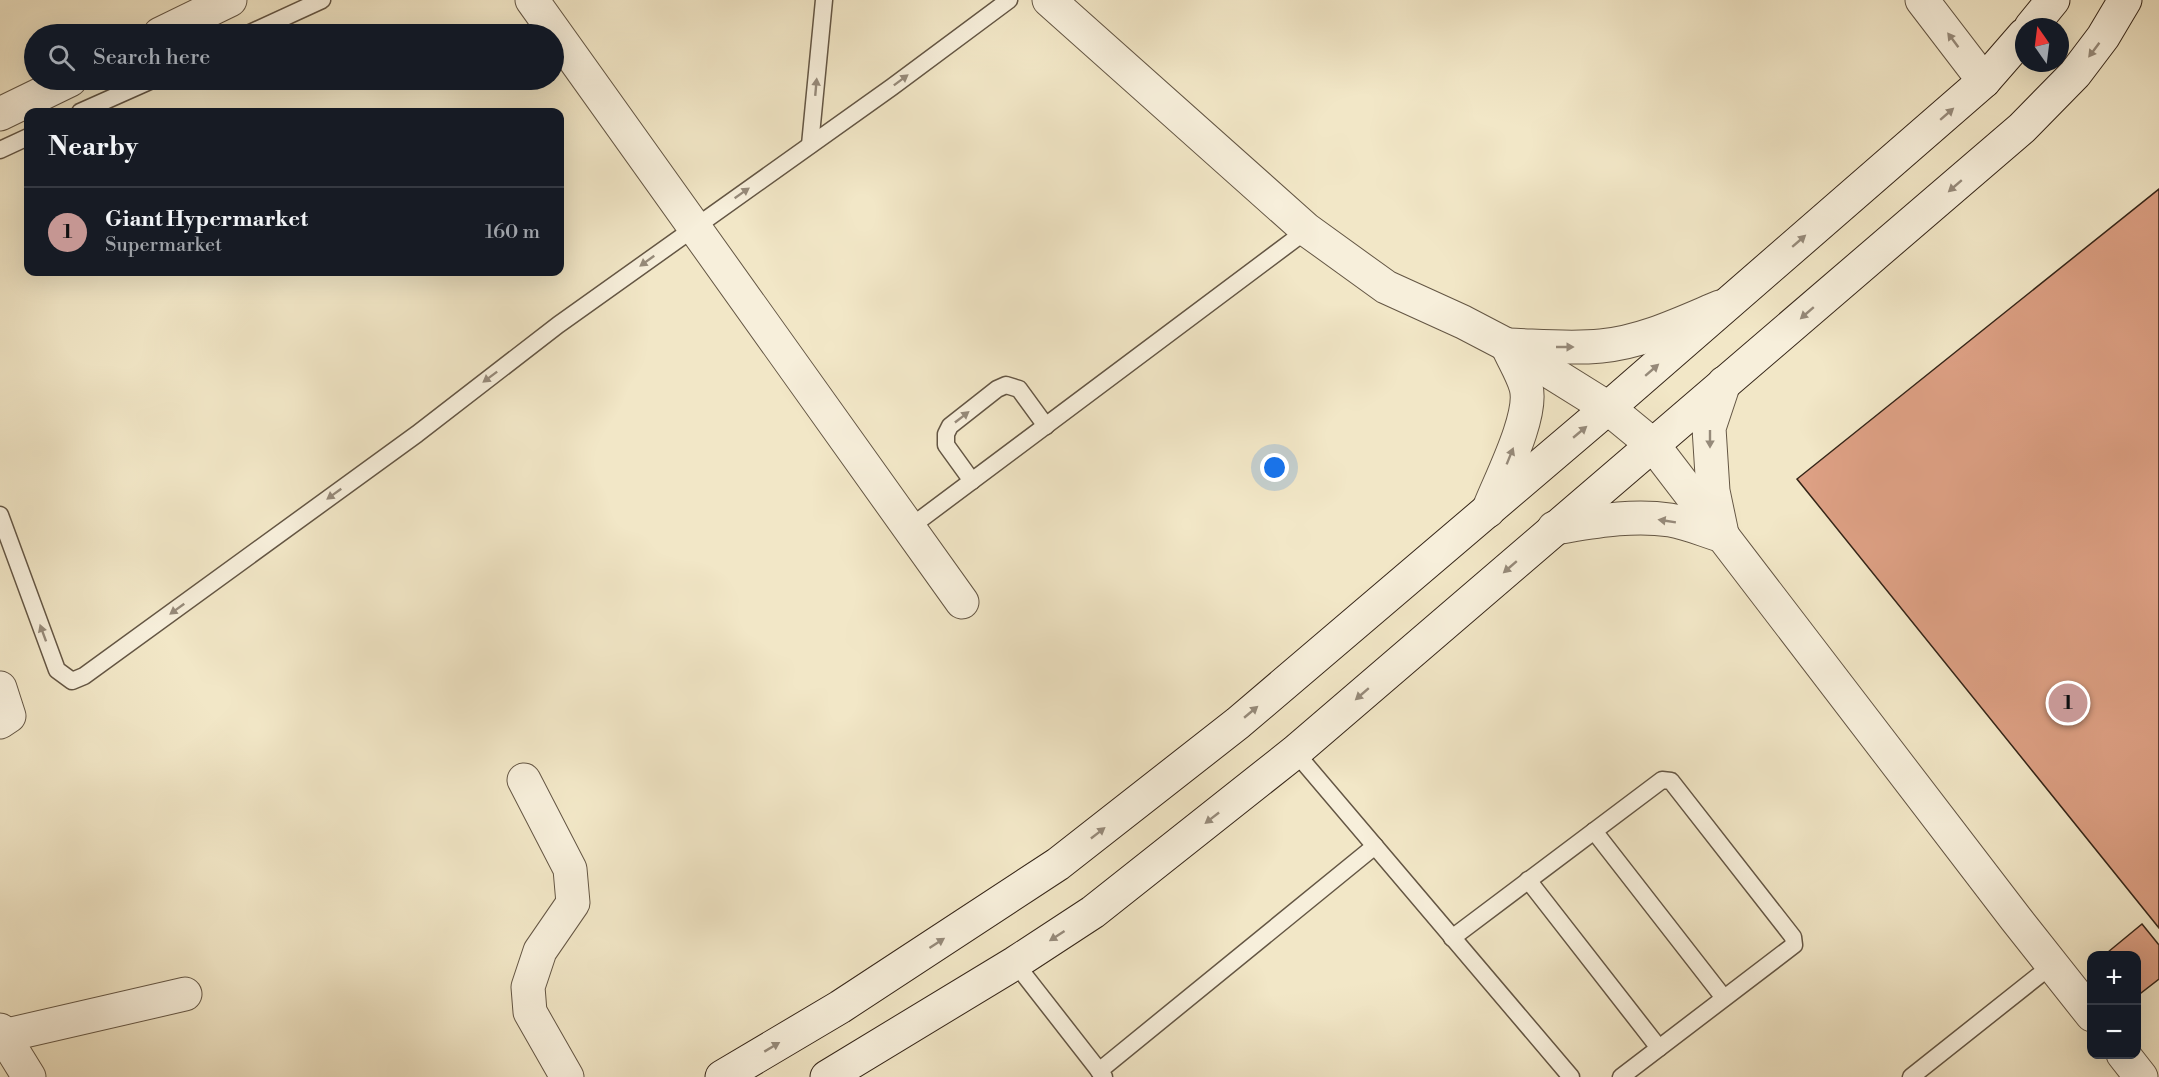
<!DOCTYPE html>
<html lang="en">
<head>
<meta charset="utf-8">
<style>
	body { margin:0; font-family:"Libre Bodoni",serif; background:#20242c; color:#f1f3f6 }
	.controls { position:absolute; right:18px; bottom:18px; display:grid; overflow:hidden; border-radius:12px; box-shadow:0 6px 24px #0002 }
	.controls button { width:54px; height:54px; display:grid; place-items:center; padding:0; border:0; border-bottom:2px solid #363941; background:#171b24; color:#f1f3f6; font:30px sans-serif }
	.compass { position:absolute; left:2015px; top:18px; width:54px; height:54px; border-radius:50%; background:#171b24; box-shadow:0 6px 24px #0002; rotate:346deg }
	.you { position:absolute; left:1275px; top:468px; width:21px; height:21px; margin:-15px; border:4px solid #fff; border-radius:50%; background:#1a73e8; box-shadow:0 0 0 9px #1a73e833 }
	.badge { display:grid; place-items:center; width:39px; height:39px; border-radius:50%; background:#c59692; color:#111; font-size:20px; font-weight:700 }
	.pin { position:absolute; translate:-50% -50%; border:3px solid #fff; box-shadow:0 2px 6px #0006 }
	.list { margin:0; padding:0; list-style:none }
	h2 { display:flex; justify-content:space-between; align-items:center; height:78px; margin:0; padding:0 24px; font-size:26px }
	h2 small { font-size:20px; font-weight:400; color:#9ea1a6 }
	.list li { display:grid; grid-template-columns:39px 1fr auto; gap:18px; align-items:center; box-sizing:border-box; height:90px; padding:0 24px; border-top:2px solid #363941 }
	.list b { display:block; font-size:22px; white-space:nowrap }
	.list p { margin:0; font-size:20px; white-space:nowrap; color:#9ea1a6 }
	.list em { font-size:20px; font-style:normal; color:#9ea1a6 }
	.icon { flex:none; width:33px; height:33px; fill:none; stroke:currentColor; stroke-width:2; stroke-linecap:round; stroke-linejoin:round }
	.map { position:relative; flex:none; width:2159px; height:1077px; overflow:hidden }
	.search { position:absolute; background:#171b24; box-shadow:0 6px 24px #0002; left:24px; top:24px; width:540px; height:66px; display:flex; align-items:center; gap:15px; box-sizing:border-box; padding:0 21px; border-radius:33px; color:#9ea1a6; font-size:22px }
	.panel { position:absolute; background:#171b24; box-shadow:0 6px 24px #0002; left:24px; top:108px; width:540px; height:168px; border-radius:12px }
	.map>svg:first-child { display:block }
</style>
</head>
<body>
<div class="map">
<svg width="2159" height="1077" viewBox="0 0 2159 1077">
	<rect width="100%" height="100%" fill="#f2e7c7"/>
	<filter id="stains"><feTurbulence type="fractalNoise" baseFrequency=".00333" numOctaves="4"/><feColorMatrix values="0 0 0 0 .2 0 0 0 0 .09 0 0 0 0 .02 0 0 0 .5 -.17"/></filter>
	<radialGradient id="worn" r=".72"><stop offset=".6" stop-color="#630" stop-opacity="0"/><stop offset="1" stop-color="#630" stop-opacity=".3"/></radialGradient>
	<g fill="#dda084" stroke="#352518" stroke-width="1.5">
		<path d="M2159,189V928L1797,479Z"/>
		<path d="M2142,924L2159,945V979L2141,993L2136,987V956H2111L2108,952Z"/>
	</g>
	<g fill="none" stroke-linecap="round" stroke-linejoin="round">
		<defs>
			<g id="lane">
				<path d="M248,34L322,0"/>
				<path d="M80,112L152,80"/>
				<path d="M810,145L824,0"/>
				<path d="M0,150L28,137"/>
				<path d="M972,481L946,445V434L950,426L997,389L1006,385L1019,389L1046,426"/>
				<path d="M0,515L57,670L72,681L84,676L417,434L558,325L892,87L1009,0"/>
				<path d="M909,528L1307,230"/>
				<path d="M1295,752L1571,1077"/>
				<path d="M1594,831L1724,998"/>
				<path d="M1528,880L1659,1048"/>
				<path d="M1452,938L1662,780L1671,781L1793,937L1794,945L1621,1077"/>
				<path d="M1015,963L1104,1077"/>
				<path d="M1099,1071L1375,846"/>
				<path d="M1911,1077L2052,965"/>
			</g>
			<g id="street">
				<path d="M532,0L962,602"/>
				<path d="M1049,0L1307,230L1386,287L1463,322L1507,345L1608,408L1653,445L2016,919L2092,1015"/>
				<path d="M1922,0L1984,81"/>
				<path d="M160,34L230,0"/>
				<path d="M0,114L70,80"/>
				<path d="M1508,345C1539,346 1570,349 1601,346C1643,342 1682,323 1720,307"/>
				<path d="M1488,511C1499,482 1534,416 1526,387C1522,373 1513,359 1507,345"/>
				<path d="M1554,528C1592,522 1631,514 1670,520C1688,523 1706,531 1723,536"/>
				<path d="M1721,529L1713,491L1709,428L1724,383"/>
				<path d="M0,688L9,716L0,722"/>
				<path d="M524,780L570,869L573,903L540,951L528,987L530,1012L567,1077"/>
				<path d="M0,1030L29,1077"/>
				<path d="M3,1036L185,994"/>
				<path d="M2123,1054L2141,1077"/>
			</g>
			<g id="secondary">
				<path d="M2031,27L2053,0"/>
				<path d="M722,1077L840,1007L1058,864L1238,723L1608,408L1984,81L2024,35"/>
				<path d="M827,1077L1015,963L1093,912L1295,752L2022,128L2075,74L2103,37L2125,0"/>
			</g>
		</defs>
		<use href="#lane" stroke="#645644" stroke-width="19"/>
		<use href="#street" stroke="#645644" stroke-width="35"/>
		<use href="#secondary" stroke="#352518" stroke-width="35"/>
		<use href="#lane" stroke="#f7efdb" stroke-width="16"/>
		<use href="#street" stroke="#f7efdb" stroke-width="33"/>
		<use href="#secondary" stroke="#f7efdb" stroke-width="33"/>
	</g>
	<defs><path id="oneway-solid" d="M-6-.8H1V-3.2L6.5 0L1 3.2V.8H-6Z" transform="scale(1.5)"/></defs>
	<g fill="#968a7a">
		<use href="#oneway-solid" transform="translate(1953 40) rotate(-127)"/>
		<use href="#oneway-solid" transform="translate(2094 50) rotate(127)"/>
		<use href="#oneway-solid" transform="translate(901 80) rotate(-37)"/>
		<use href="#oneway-solid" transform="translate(816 87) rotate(-85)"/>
		<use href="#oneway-solid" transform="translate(1947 114) rotate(-41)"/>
		<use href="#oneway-solid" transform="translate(1955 186) rotate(139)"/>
		<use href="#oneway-solid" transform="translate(742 193) rotate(-35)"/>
		<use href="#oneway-solid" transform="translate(1799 241) rotate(-41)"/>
		<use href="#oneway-solid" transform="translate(647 261) rotate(144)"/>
		<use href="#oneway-solid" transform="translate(1807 313) rotate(139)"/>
		<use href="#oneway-solid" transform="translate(1565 347)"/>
		<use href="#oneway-solid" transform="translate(1652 370) rotate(-41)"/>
		<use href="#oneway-solid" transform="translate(490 377) rotate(143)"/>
		<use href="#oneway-solid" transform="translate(962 417) rotate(-38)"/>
		<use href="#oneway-solid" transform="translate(1580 432) rotate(-40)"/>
		<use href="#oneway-solid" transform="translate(1710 439) rotate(90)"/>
		<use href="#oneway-solid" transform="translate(1510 456) rotate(-68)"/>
		<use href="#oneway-solid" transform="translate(334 494) rotate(144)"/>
		<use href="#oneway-solid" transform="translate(1667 521) rotate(-171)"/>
		<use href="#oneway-solid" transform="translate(1510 567) rotate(139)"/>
		<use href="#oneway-solid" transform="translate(177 609) rotate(144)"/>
		<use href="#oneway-solid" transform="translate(43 633) rotate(-110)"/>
		<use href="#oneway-solid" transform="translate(1362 694) rotate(139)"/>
		<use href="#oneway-solid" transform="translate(1251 712) rotate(-40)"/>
		<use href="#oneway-solid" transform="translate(1212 818) rotate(142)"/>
		<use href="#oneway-solid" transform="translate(1098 833) rotate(-38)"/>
		<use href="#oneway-solid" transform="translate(1057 936) rotate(147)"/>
		<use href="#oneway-solid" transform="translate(937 943) rotate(-33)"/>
		<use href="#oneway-solid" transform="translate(772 1047) rotate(-31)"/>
	</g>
	<rect width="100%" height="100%" filter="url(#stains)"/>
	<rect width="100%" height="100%" fill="url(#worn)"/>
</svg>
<div class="controls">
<button>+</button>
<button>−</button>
</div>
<svg class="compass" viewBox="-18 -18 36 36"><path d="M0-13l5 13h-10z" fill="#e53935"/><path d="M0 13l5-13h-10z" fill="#9ea1a6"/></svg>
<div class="you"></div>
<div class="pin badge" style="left:2068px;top:703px">1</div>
<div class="search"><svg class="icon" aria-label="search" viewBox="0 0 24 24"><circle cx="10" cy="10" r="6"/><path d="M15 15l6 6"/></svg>Search here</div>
<section class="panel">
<h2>Nearby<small></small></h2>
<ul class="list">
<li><span class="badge">1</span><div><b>Giant Hypermarket</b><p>Supermarket</p></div><em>160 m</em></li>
</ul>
</section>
</div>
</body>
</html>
